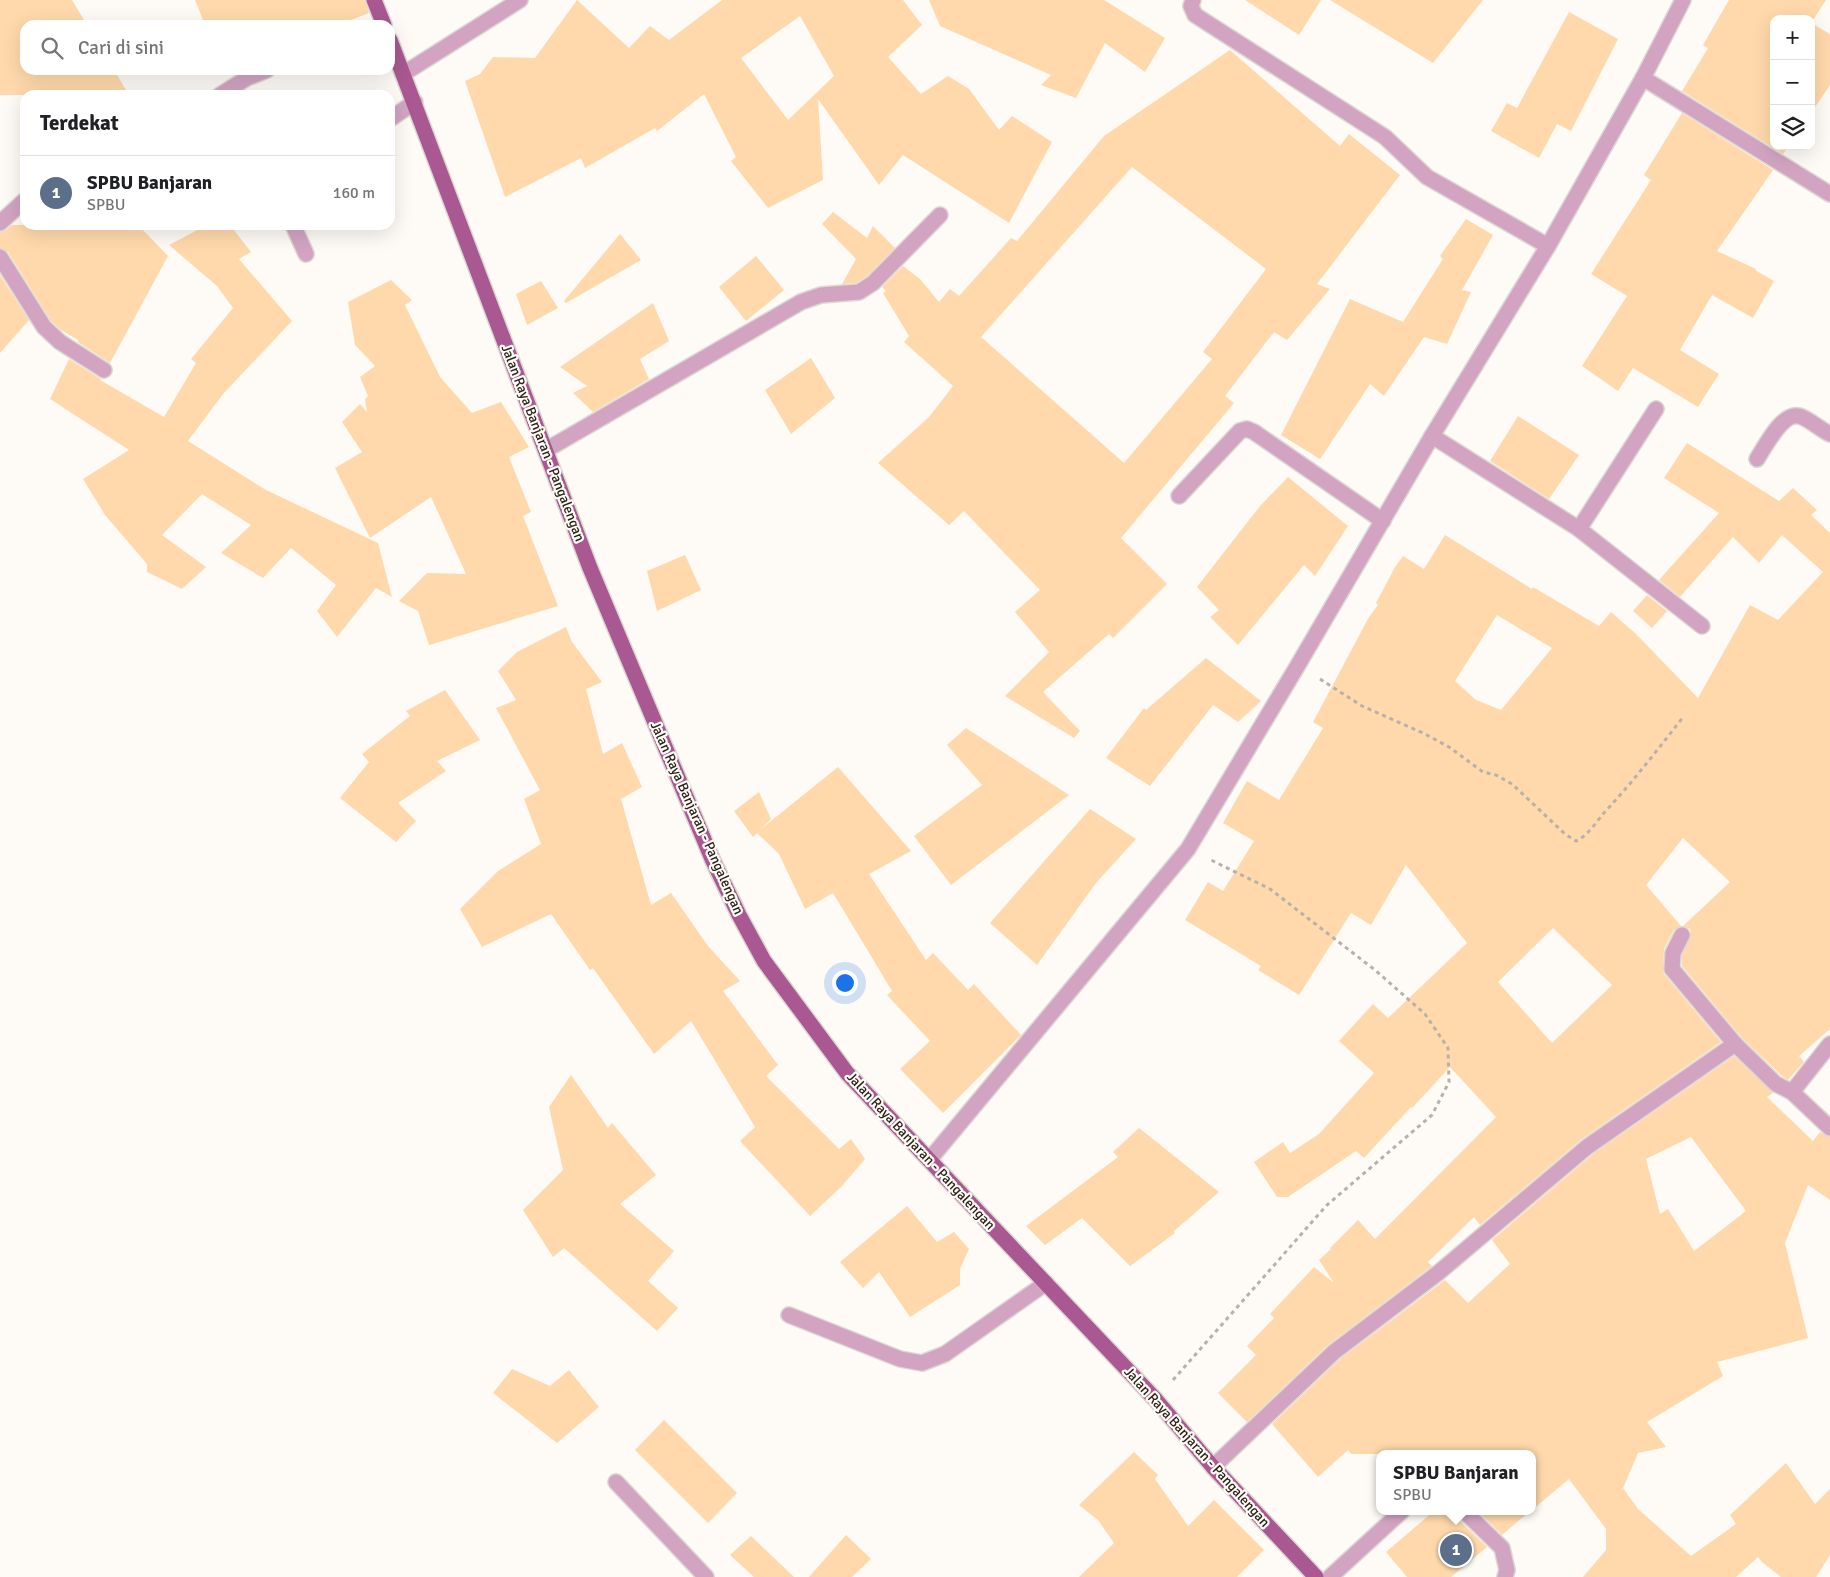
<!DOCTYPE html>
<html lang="id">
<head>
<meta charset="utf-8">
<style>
	body { margin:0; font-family:Signika,sans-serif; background:#f2f2f2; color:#202124 }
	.controls { position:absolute; right:15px; top:15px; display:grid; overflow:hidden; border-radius:10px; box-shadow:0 5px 20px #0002 }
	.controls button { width:45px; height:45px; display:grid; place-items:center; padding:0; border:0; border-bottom:1px solid #e0e0e0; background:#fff; color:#202124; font:25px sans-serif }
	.you { position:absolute; left:844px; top:982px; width:18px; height:18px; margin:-12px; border:4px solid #fff; border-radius:50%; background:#1a73e8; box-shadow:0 0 0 8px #1a73e833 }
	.badge { display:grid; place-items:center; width:32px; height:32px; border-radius:50%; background:#7c3aed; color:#fff; font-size:16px; font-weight:700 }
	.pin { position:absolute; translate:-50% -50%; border:2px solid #fff; box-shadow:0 1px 5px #0006 }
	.popup { position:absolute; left:1376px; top:1450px; width:160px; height:65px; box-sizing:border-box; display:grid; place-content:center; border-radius:10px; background:#fff; filter:drop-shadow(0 1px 4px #0005); font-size:16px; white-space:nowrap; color:#757577 }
	.popup b { font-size:19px; color:#202124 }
	.popup::after { content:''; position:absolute; left:50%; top:100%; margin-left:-10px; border:10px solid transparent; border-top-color:#fff }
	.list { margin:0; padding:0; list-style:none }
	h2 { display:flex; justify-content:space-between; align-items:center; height:65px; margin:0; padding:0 20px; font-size:21px }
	h2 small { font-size:16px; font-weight:400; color:#757577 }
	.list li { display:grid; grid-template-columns:32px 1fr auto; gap:15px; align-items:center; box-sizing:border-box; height:75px; padding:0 20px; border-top:1px solid #e0e0e0 }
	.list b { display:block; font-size:19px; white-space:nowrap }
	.list p { margin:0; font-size:16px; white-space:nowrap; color:#757577 }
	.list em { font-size:16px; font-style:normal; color:#757577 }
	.icon { flex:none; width:28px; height:28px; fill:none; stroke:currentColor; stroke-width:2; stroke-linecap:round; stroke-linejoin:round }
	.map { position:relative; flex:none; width:1830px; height:1577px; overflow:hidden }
	.search { position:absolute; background:#fff; box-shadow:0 5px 20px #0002; left:20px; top:20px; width:375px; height:55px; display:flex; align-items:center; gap:12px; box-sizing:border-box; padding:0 18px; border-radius:15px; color:#757577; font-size:19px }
	.panel { position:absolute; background:#fff; box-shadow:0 5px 20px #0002; left:20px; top:90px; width:375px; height:140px; border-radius:15px }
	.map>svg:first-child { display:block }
</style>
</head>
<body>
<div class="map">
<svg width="1830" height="1577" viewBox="0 0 1830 1577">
	<rect width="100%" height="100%" fill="#fefaf5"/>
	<g fill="#ffd9ab" fill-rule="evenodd">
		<path d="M0,0H72L87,25H25V70H114L129,95H0Z"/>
		<path d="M195,0H365L369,13L338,25H205Z"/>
		<path d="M577,0L629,48L650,26L669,40L722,0H903L922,25L888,57L921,94L948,76L969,89L999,130L1012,116L1052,142L1009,223L903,155L879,185L818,99L823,180L768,208L731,161L736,157L704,94L657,131L655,128L585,168L581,158L505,197L465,81L480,74L493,57L535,58ZM800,16L834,76L788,120L741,58Z"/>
		<path d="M929,0H1104L1165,38L1145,72L1105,43L1076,98L1041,85L1051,75L940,26Z"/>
		<path d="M1245,0H1321L1299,35Z"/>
		<path d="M1330,0H1483L1433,63Z"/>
		<path d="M1729,0H1826L1811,23V19H1774V146H1789L1783,154L1682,91L1708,48L1703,45Z"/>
		<path d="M1569,12L1618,39L1571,131L1557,124L1539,158L1491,131L1507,103L1517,108Z"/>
		<path d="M1811,23L1830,34V85L1811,113Z"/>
		<path d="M1230,50L1340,146L1349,134L1400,175L1317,284L1330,289L1287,340L1274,332L1225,396L1234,403L1121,538L1167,584L1113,638L1109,634L1043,692L1080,731L1074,738L1005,696L1049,652L1015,612L1040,590L964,511L949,525L878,463L929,417L953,386L904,342L909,336L883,293L886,291L882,287L903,266L920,279L939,302L950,289L959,296L1011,238L1017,241L1104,136ZM1132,167L1266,269L1203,352L1212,359L1124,463L981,337Z"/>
		<path d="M1682,113L1773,170L1717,251L1756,269L1755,270L1774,281L1753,318L1712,295L1680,350L1719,374L1698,407L1633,368L1618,391L1582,366L1627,296L1591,274L1651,180L1644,175Z"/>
		<path d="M833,212L867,238L873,226L895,248L867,276L856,283L842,284L856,259L822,224Z"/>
		<path d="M1466,219L1493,235L1462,290L1471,292L1447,344L1424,337L1384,396L1370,384L1320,459L1281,435L1350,299L1403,322L1443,259L1440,256Z"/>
		<path d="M12,225H138L168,256L110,363L78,342V340L61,330L51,321L8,252L0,248V232L6,230Z"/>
		<path d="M207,225H230L251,252L239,259L292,321L223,394L188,441L266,490L378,543L392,597L376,588L337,637L317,611L336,585L291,548L263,578L221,553L251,525L202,494L162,535L206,567L182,589L147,572V564L105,515L83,479L129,450L50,399L69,359L101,379L100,380L164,417L196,363L191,359L233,308L217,286L169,245Z"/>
		<path d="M620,234L641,260L566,303L564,301Z"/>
		<path d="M756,256L784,290L746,321L719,287Z"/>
		<path d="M0,275L29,320L0,353Z"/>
		<path d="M391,280L412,300L405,305L440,377L472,413L501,402L529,447L509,457L531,512L523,516L558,606L429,645L418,611L399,601L427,573L466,574L431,497L370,538L335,468L362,452L342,422L360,404L367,412L365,399L368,396L360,377L375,366L355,345L348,302Z"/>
		<path d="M541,281L558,308L527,325L516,294Z"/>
		<path d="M653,303L669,341L640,359L649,379L593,412L573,393L587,386L560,367Z"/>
		<path d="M811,358L835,398L791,434L765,390Z"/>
		<path d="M1518,416L1579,455L1549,499L1490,461Z"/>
		<path d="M1687,443L1779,501L1793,488L1817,510L1811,515L1830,533V1029L1799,1056L1804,1062L1788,1080L1782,1076L1742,1038L1682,966V955L1691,935L1690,929L1683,926L1730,882L1683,838L1646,885L1681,926L1674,930L1664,949L1663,968L1664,974L1721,1042L1582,1139L1480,1225L1474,1217L1428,1262L1432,1266L1328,1345L1247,1422L1218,1393L1256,1355L1247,1346L1274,1318L1270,1314L1314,1267L1334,1283L1319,1260L1331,1249L1330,1248L1358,1220L1375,1239L1496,1117L1450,1067L1412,1108L1411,1107L1364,1158L1356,1151L1288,1197H1277L1254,1162L1283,1142L1290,1153L1319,1134L1374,1073L1339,1041L1373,1004L1388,1018L1467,943L1406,865L1371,925L1351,913L1299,995L1258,970L1261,966L1185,920L1208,882L1223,891L1254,841L1223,823L1247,781L1279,800L1323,728L1313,722L1369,617L1378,605L1376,603L1395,567L1403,556L1424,569L1445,535L1532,589L1533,587L1599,626L1611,612L1636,634L1698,698L1750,605L1778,620L1823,572L1782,535L1759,563L1733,537L1680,597L1659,580L1719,513L1664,478ZM1497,615L1552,648L1501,710L1476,700L1455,681ZM1553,928L1612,985L1552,1043L1498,982Z"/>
		<path d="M1288,477L1348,526L1315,576L1304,565L1238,645L1210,617L1219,610L1197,587L1260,506Z"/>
		<path d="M685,555L701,590L657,611L647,571Z"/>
		<path d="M1647,595L1667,611L1652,628L1633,611Z"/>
		<path d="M566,627L572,642L602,682L586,689L603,754L622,743L642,787L621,799L651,905L671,893L708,946L740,981L723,991L778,1065L766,1076L839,1149L851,1139L865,1159L842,1186L810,1216L740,1141L755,1127L691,1021L654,1054L593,968L590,970L551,914L482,947L460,909L498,871L541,844L524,799L540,790L496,708L516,700L498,671L517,652Z"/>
		<path d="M1206,658L1261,701L1238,722L1213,705L1150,786L1106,758L1144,708L1146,710Z"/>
		<path d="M445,690L480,740L437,761L446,771L398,803L416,821L396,842L340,798L369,762L362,754L410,716L406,711Z"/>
		<path d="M966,728L1069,795L951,885L914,836L982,785L947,745Z"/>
		<path d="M838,767L911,851L869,874L926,960L933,953L968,990L974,984L1021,1035L943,1113L900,1069L930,1041L887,995L892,991L833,893L805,909L779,854L757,833L753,837L734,811L759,792L771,819L761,829Z"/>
		<path d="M1090,809L1136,839L1096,883L1037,965L990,923Z"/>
		<path d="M1734,1056L1773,1093L1767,1097L1813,1141L1820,1132L1830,1137V1200L1808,1185L1785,1243L1808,1338L1717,1362L1723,1376L1647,1422L1666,1447L1638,1453L1623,1488L1638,1509L1691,1556L1736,1524L1730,1515L1786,1463L1815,1504L1830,1489V1555L1816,1577H1781L1762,1562L1758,1557L1736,1577H1583L1606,1550V1529L1569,1479L1532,1510V1454H1351L1348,1450L1318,1477L1272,1424L1340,1359L1445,1280L1468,1303L1510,1264L1492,1240L1593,1154ZM1691,1137L1746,1211L1694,1251L1668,1209L1660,1214L1646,1159Z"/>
		<path d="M571,1075L608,1128L612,1123L656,1175L620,1204L674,1251L648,1281L678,1308L657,1331L564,1248L553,1257L523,1210L563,1170L549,1107Z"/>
		<path d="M1139,1128L1219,1192L1174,1231L1175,1233L1130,1266L1082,1218L1045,1245L1026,1226L1118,1157L1113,1152Z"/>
		<path d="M907,1206L937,1242L954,1232L969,1249L960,1269V1285L910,1317L879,1272L863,1288L840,1262Z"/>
		<path d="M512,1369L550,1386L569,1370L599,1407L557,1443L493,1393Z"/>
		<path d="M664,1420L737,1493L708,1523L635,1450Z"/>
		<path d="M1134,1452L1158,1475L1155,1479L1188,1526L1214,1500L1264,1550L1237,1577H1079L1114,1543L1098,1520L1079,1505Z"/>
		<path d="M1434,1511H1455L1457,1518L1487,1547L1451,1577H1407L1386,1552Z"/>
		<path d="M1478,1511H1530L1502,1535Z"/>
		<path d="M846,1535L871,1559L852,1577H809Z"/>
		<path d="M751,1536L794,1577H754L730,1555Z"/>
	</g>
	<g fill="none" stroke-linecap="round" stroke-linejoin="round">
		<defs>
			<g id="minor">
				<path d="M1193,0L1191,6L1195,15L1385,137L1427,177L1548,246"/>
				<path d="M403,74L520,0"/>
				<path d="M1643,78L1830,194"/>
				<path d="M220,95L247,78L267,70"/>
				<path d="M390,119L415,102"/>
				<path d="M0,223L25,200"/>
				<path d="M293,225L306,254"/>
				<path d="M0,257L44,327L60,342L104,370"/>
				<path d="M1432,436L1579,529L1702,626"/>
				<path d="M546,450L801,302L821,295L859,292L873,283L940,215"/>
				<path d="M1757,459C1765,447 1782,412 1799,416C1808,418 1821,430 1830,434"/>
				<path d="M1179,496L1240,431L1247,429L1254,432L1383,521"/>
				<path d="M1579,529L1656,409"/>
				<path d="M1735,1044L1776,1084L1792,1092L1830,1128"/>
				<path d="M1792,1092L1830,1044"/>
				<path d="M930,1159L1188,849L1298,665L1432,436L1548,246L1643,78L1683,0"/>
				<path d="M789,1315L900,1359L922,1363L945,1354L1046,1283"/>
				<path d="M1213,1467L1334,1352L1438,1273L1587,1147L1735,1044L1672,969L1673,953L1682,935"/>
				<path d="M616,1482L706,1577"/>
				<path d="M1464,1511L1502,1548L1507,1570L1505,1577"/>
				<path d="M1330,1577L1402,1511"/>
			</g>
			<g id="major">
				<path d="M374,0L384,25"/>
				<path d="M390,40L590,568L713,861L739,915L764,961L847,1073L1156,1400L1213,1467L1316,1577"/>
			</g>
		</defs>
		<use href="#minor" stroke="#dcd7d2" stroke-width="18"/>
		<use href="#major" stroke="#dcd7d2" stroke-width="18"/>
		<g stroke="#b7b1ab" stroke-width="3" stroke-dasharray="4 4" stroke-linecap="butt">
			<path d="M1320,679L1362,706L1423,733L1449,747L1483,772L1496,775L1512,784L1565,834L1576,841C1586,837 1596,823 1603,814C1632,783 1658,749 1684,716"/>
			<path d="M1173,1380L1327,1205L1432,1115L1449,1082L1448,1048L1425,1014L1375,970L1270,889L1211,860"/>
		</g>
		<use href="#minor" stroke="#d2a4c2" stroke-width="15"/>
		<use href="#major" stroke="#a95891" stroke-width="15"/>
	</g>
	<g text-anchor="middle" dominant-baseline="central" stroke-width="4.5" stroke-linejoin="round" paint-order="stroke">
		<g font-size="14" fill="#2a2218" stroke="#fefaf5">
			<text transform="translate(543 443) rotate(69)">Jalan Raya Banjaran - Pangalengan</text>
			<text transform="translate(697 818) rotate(66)">Jalan Raya Banjaran - Pangalengan</text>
			<text transform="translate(921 1151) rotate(47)">Jalan Raya Banjaran - Pangalengan</text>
			<text transform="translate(1197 1447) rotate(48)">Jalan Raya Banjaran - Pangalengan</text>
		</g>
	</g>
</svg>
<div class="controls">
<button>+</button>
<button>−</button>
<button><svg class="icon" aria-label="layers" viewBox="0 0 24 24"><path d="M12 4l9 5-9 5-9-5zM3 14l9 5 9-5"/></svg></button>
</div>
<div class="you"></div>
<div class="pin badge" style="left:1456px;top:1550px;background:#5c6f8a">1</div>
<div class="popup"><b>SPBU Banjaran</b>SPBU</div>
<div class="search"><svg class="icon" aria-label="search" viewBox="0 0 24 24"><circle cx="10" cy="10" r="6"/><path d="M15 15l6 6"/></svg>Cari di sini</div>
<section class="panel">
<h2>Terdekat<small></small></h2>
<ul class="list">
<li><span class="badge" style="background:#5c6f8a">1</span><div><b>SPBU Banjaran</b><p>SPBU</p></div><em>160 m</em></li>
</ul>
</section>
</div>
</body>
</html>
